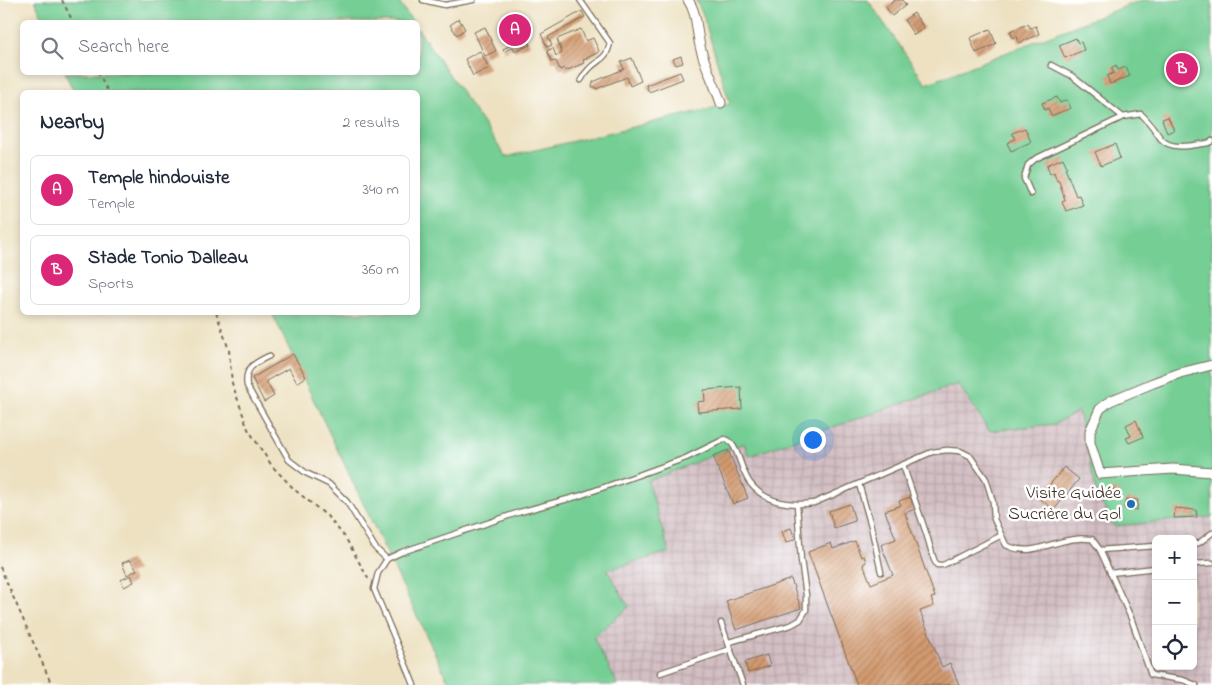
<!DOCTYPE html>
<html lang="en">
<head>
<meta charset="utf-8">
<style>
	body { margin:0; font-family:"Indie Flower",sans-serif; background:#f2f2f3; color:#1f2937 }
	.controls { position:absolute; right:15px; bottom:15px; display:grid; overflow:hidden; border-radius:8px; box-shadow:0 2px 8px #0003 }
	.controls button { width:45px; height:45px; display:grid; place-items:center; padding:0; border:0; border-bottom:1px solid #e0e1e3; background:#fff; color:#1f2937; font:25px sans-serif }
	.you { position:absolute; left:812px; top:439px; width:18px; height:18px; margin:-12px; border:4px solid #fff; border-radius:50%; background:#1a73e8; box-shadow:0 0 0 8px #1a73e833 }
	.badge { display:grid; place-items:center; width:32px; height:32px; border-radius:50%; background:#db2777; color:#fff; font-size:16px; font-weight:700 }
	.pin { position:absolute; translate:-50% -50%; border:2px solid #fff; box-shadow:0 1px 5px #0006 }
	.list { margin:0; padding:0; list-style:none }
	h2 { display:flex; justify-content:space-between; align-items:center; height:65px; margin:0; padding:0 20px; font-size:21px }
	h2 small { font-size:16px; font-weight:400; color:#747a83 }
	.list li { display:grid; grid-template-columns:32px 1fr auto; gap:15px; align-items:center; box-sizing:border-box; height:70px; margin:0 10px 10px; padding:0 10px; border:1px solid #e0e1e3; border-radius:8px }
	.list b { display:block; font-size:19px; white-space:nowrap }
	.list p { margin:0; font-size:16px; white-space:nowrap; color:#747a83 }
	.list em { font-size:16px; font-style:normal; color:#747a83 }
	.icon { flex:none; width:28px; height:28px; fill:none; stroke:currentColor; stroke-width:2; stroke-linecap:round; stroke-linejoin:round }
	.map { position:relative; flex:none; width:1212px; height:685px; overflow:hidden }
	.search { position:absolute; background:#fff; box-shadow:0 2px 8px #0003; left:20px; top:20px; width:400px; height:55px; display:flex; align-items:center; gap:12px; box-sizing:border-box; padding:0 18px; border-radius:8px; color:#747a83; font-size:19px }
	.panel { position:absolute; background:#fff; box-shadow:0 2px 8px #0003; left:20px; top:90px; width:400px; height:225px; border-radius:8px }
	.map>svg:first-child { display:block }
</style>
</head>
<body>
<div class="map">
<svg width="1212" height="685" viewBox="0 0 1212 685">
	<defs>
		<pattern id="industrial-grid" width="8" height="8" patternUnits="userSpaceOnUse" patternTransform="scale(1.25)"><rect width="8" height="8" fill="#d2bec3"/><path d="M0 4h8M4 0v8" fill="none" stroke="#b5a3a7"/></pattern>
		<pattern id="building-hatch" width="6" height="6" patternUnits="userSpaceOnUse" patternTransform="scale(1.25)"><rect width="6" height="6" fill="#d39a6f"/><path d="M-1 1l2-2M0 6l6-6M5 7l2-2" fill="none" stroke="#ac7e5b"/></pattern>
	</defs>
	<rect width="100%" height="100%" fill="#fff"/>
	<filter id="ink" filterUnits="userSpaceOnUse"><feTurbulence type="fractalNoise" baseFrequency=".02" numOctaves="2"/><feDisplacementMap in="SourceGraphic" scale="10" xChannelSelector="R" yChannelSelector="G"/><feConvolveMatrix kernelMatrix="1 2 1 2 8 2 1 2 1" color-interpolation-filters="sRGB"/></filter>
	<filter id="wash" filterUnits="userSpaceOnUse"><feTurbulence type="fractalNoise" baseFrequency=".0096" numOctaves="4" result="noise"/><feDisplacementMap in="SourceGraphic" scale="20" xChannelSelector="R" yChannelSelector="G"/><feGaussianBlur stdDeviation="1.12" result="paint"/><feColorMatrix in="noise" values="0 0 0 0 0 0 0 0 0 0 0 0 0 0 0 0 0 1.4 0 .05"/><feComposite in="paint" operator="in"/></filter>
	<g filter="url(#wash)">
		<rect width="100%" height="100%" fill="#ede1c1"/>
		<path fill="url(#industrial-grid)" fill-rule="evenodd" d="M958,384L1055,424L1078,410L1097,494L1114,526L1212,517V685H618L593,637L629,607L607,570L668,552L647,481L744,443L749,456ZM1156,539H1193V666H1156Z"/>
		<g fill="#75ce94" stroke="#587c59">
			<path d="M35,0H397L413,22H44Z"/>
			<path d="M696,0H868L926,84L1141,0H1212V517L1114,526L1097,494L1078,411L1055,424L989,431L958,384L749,456L744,443L648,481L669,552L607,570L629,607L593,637L618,685H450L272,313L418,312V92H74L65,73L418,72V29L506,157L730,104L703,15Z"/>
		</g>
		<g id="blocks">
			<g fill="url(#building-hatch)">
				<path d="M895,0H902L906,5L892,16L886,7Z"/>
				<path d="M582,11L585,17L548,37L552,45L547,47L541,34Z"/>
				<path d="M914,13L924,28L914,35L904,20Z"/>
				<path d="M459,19L465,29L457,35L450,25Z"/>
				<path d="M523,21L527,29L522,31L524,35L509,40L504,31Z"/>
				<path d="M1028,24L1030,28L1036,26L1039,34L1019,43L1017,36L1013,38L1010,31Z"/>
				<path d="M485,27L496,51L485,56L474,32Z"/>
				<path d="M581,29L586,41L593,38L599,51L597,53L583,60L584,63L565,71L564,68L560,70L556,61L552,62L547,51L553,48L556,56L562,53L557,39Z"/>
				<path d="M990,29L996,44L976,53L970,38Z"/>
				<path d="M527,38L530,45L515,51L513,47L504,52L503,49Z"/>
				<path d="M1076,38L1078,43L1081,42L1084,50L1065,58L1059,45Z"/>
				<path d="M480,51L489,68L473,76L465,59Z"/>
				<path d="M681,56L683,63L676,65L673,59Z"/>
				<path d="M632,58L641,81L630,86L627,77L596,89V87H592L593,82L624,69L621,62Z"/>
				<path d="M1116,65L1118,70L1126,67L1130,76L1110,84L1107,76L1114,73L1111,68Z"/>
				<path d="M680,72L683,79L649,92L646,85Z"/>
				<path d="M1057,97L1060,103L1067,100L1071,108L1051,116L1048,108L1045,110L1042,103Z"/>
				<path d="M1168,117L1174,130L1167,133L1162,119Z"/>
				<path d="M1025,128L1031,142L1011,151L1007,143L1015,139L1012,133Z"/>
				<path d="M1115,144L1120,158L1101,166L1095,152Z"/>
				<path d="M1063,158L1067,167L1065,168L1076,196L1079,195L1083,205L1066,211L1062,202L1065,200L1059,181H1057L1054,172L1050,174L1047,165Z"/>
				<path d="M293,354L306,377L297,383L289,368L266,381L274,396L264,402L252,378Z"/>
				<path d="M741,387L742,409L698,412L697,402L705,401L704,390Z"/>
				<path d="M1136,420L1143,437L1129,443L1126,438L1131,436L1126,425Z"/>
				<path d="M728,450L748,498L733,504L713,456Z"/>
				<path d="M1064,467L1079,479L1054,510L1039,498Z"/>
				<path d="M1111,489L1119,491L1117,499L1109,498Z"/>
				<path d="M910,497L915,509L905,513L935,597L931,598L934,606L920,611L942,667L950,663L959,685H857L808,552L831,543L833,549L855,541L861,557L864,556L866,562L863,564L871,584L893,575L881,545L896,539L885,511L901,505L899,501Z"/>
				<path d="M1126,499L1138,500L1137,510L1124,508Z"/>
				<path d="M850,504L855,521L834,528L829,511Z"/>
				<path d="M1175,508L1196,510L1197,517L1174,518Z"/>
				<path d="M791,528L795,539L786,543L782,531Z"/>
				<path d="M130,560L137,570L127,575L122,563Z"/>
				<path d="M131,575L134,582L124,587L121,580Z"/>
				<path d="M791,579L801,608L736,630L726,601Z"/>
				<path d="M767,655L770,666L748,673L745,662Z"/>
			</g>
		</g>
	</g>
	<g filter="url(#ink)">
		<use href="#blocks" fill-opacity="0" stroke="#796a57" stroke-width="1"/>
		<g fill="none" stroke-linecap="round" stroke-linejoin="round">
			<defs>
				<g id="service">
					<path d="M423,0L445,5L473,0"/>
					<path d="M580,0L610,43C606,61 599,58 589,69C586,72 583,76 581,80"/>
					<path d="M1051,65L1072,76L1123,117"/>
					<path d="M1031,194L1024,178L1028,165L1035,159L1123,117L1141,114C1150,122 1154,129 1161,139C1172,151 1194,145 1208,143L1212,141"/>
					<path d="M269,356C254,363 244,368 247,386L289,460L306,473L329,484L347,502L376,549L387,559"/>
					<path d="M903,465L927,536L934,560L937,565H943L1000,536"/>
					<path d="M859,484L871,526L881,572"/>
					<path d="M1193,544L1199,543L1212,533"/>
					<path d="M1100,550L1156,546"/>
					<path d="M1193,564L1212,563"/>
					<path d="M1110,573L1156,568"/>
					<path d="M721,623L743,685"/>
					<path d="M729,642L791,625L800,620L806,610V595L801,560L797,505"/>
					<path d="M660,673L731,649"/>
					<path d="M414,685L406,665L374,589L378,573L387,559L402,552L520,512L579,496L630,478L686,458L725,439C732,441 734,447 737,453C741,463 744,475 750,483C765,503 791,506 814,503L932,452L947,450L960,451L970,456L986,479L993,502L994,519L1006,545C1031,558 1050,541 1076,539C1081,538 1086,539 1092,539L1100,550L1131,618L1151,675L1183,680L1196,685"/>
				</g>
				<g id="minor">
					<path d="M688,0C698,14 696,33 701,50C706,68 715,85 721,103"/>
					<path d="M1212,365L1180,373L1153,383L1110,401L1100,409L1090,431V443L1100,474L1173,469L1212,472"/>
				</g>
			</defs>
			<use href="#service" stroke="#796a57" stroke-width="7"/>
			<use href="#minor" stroke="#796a57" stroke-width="11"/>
			<g stroke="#796a57" stroke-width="2" stroke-dasharray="4 4" stroke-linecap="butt">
				<path d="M62,0L73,22"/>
				<path d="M98,72L108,92"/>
				<path d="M216,312L229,350L232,383L248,429L272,466L295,490L327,516L345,537L369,580"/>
				<path d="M0,567L52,685"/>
			</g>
			<use href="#service" stroke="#fff" stroke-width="4.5"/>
			<use href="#minor" stroke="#fff" stroke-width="9"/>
		</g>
	</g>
	<circle fill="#1f6fb2" stroke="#fff" stroke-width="2" cx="1131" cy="504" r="5"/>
	<g text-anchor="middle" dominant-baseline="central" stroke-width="5" stroke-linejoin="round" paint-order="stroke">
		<g font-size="18" fill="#3b2a1e" stroke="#fff" text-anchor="end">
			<text x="1121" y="494">Visite Guidée<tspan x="1121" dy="21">Sucrière du Gol</tspan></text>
		</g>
	</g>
</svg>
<div class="controls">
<button>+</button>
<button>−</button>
<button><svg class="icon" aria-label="locate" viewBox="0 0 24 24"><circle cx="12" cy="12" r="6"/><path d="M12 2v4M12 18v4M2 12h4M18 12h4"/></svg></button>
</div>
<div class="you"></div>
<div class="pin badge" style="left:515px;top:30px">A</div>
<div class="pin badge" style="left:1182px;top:69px">B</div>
<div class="search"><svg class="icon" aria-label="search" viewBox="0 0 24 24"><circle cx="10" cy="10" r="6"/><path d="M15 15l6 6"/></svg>Search here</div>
<section class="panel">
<h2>Nearby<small>2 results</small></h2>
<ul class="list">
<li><span class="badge">A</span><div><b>Temple hindouiste</b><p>Temple</p></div><em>340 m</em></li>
<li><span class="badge">B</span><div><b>Stade Tonio Dalleau</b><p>Sports</p></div><em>360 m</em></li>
</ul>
</section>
</div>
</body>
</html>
